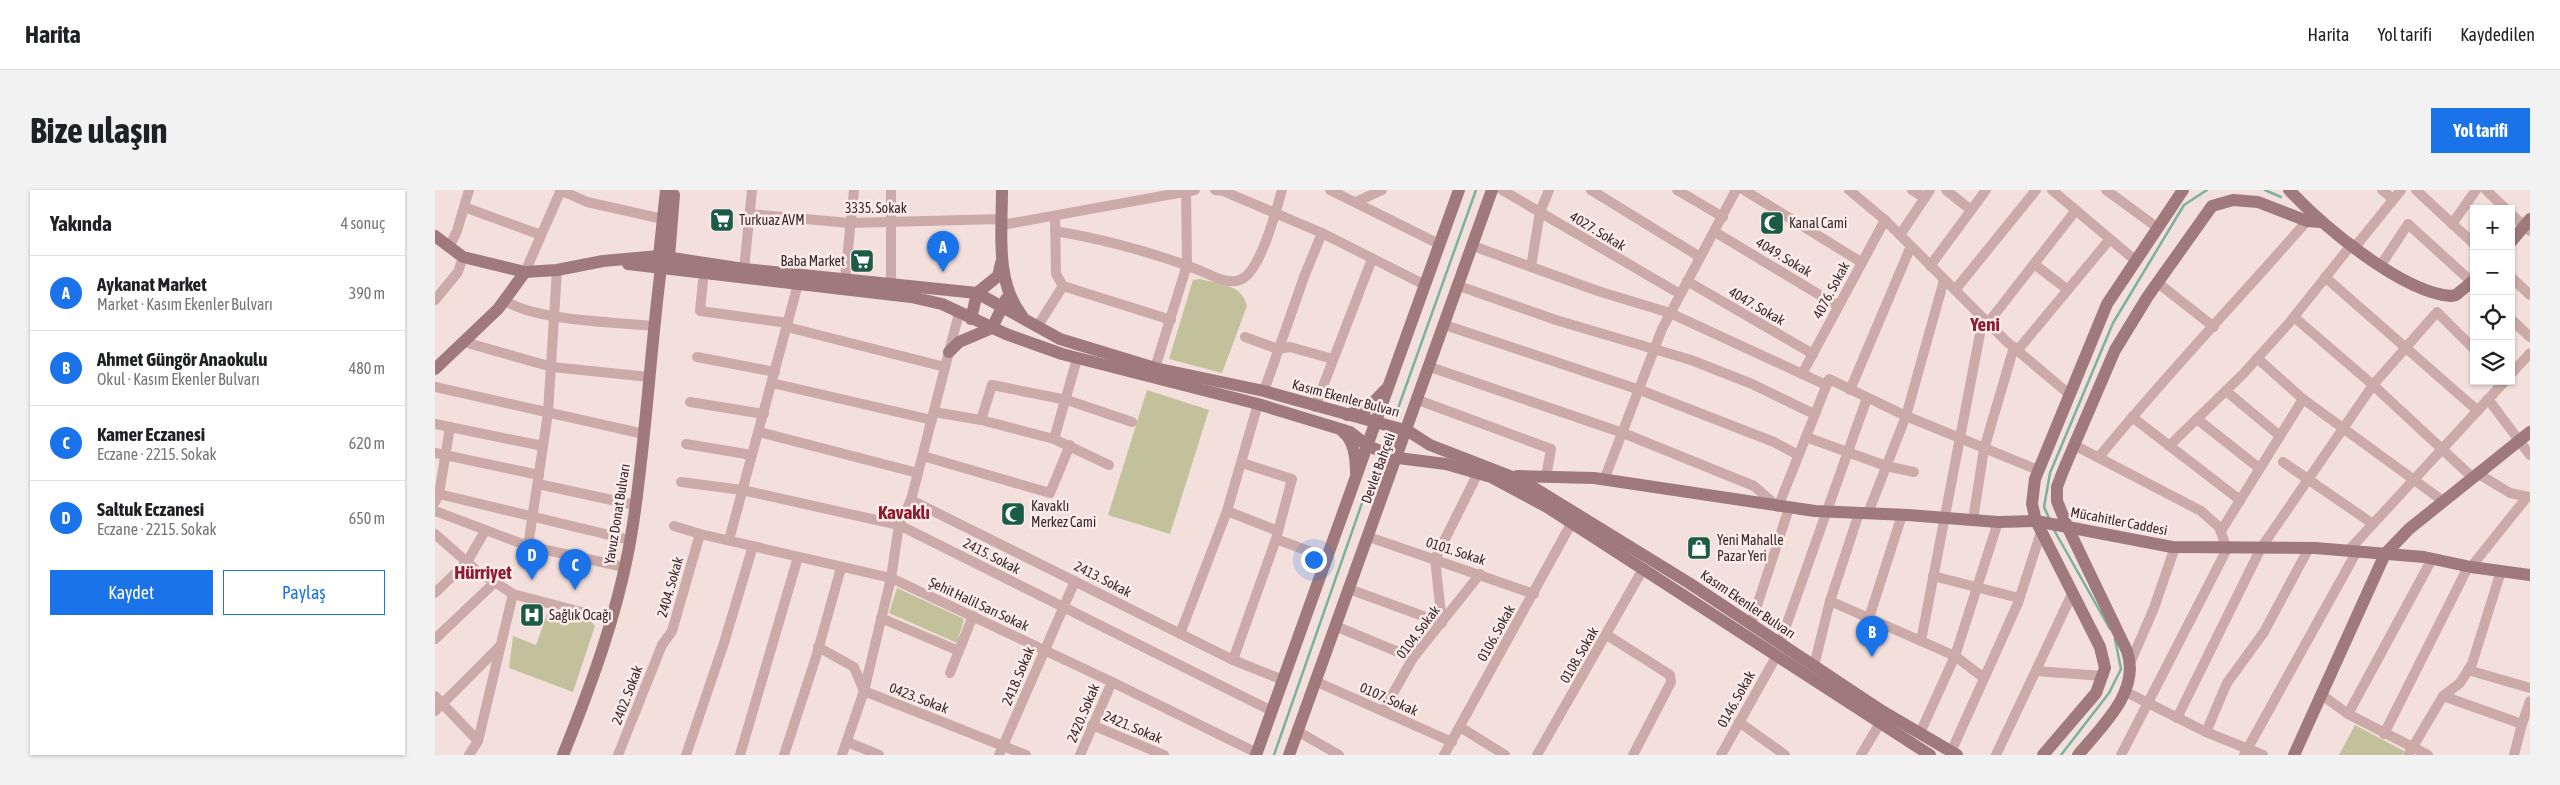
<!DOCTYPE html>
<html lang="tr">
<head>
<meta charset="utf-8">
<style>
	body { margin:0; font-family:"Asap Condensed",sans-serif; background:#f2f2f2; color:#202124 }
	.controls { position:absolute; right:15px; top:15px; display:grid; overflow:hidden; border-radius:0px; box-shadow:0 1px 4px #0004 }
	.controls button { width:45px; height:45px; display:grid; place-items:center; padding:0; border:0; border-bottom:1px solid #e0e0e0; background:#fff; color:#202124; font:25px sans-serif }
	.you { position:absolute; left:878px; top:369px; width:18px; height:18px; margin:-12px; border:4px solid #fff; border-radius:50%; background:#1a73e8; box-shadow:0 0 0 8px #1a73e833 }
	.badge { display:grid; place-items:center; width:32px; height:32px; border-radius:50%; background:#1a73e8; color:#fff; font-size:16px; font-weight:700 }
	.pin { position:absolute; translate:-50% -41px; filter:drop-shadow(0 1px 2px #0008) }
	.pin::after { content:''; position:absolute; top:26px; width:18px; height:15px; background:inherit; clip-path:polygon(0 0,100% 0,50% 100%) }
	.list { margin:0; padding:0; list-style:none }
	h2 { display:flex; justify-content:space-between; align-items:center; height:65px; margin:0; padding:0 20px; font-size:21px }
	h2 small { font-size:16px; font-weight:400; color:#757577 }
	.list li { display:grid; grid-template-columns:32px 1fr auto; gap:15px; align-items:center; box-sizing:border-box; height:75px; padding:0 20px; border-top:1px solid #e0e0e0 }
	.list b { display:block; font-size:19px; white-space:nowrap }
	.list p { margin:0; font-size:16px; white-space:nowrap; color:#757577 }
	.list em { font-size:16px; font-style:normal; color:#757577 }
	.actions { display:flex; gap:10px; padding:15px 20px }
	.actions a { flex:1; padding:11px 0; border:1px solid #1a73e8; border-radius:0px; text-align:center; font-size:18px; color:#1a73e8 }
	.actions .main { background:#1a73e8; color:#fff }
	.icon { flex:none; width:28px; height:28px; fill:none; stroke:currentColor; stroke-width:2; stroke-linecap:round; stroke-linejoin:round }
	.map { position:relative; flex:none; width:2095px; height:565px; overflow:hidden; border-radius:0px }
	header { display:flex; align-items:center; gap:30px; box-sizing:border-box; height:70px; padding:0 25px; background:#fff; border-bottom:1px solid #e0e0e0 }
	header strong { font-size:24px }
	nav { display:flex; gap:28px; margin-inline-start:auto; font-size:18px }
	.intro { display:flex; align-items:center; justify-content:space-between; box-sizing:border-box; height:120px; padding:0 30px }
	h1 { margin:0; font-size:35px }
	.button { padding:12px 22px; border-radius:0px; background:#1a73e8; color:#fff; font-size:18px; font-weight:700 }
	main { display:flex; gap:30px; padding:0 30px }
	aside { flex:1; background:#fff; border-radius:0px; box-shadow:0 1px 4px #0004 }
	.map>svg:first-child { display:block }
</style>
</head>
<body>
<header>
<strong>Harita</strong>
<nav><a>Harita</a><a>Yol tarifi</a><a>Kaydedilen</a></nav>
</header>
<div class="intro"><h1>Bize ulaşın</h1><a class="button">Yol tarifi</a></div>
<main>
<aside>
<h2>Yakında<small>4 sonuç</small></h2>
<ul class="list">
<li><span class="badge">A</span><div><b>Aykanat Market</b><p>Market · Kasım Ekenler Bulvarı</p></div><em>390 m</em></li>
<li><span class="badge">B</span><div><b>Ahmet Güngör Anaokulu</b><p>Okul · Kasım Ekenler Bulvarı</p></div><em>480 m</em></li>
<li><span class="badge">C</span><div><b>Kamer Eczanesi</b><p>Eczane · 2215. Sokak</p></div><em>620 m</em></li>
<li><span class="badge">D</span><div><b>Saltuk Eczanesi</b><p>Eczane · 2215. Sokak</p></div><em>650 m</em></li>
</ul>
<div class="actions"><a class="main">Kaydet</a><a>Paylaş</a></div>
</aside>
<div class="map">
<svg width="2095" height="565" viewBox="0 0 2095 565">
	<rect width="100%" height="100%" fill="#f3e0dd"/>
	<g fill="#c3c19c">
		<path d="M765,89C784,94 807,94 812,116L787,183L734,169L758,90Z"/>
		<path d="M712,200L774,220L735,344L673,325Z"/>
		<path d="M462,398L529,429L522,453L454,423Z"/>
		<path d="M114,419L154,429L160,436L138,502L74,478L78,446L101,455Z"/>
		<path d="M1920,535L1969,561L1967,565H1904Z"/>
	</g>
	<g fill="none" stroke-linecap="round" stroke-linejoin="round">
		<g stroke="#7ab29e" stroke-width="2.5">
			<path d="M1830,0L1846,7"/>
			<path d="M961,224L1041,0"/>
			<path d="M1615,330L1609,317L1615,283L1678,133L1749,15L1772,0"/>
			<path d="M1619,340L1675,439"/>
			<path d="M839,565L941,273"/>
			<path d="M1626,565L1674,503L1686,479L1680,449"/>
		</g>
		<g stroke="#ccaaa8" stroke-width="10">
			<path d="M125,0L152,12L228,29"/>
			<path d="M780,0L788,1L887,43L990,95"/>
			<path d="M895,0L1004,54"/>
			<path d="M1067,0L1245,104"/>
			<path d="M1156,0L1265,67"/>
			<path d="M1242,0L1288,27"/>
			<path d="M1309,0L1426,72"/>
			<path d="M1414,0L1450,30L1571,151L1634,204"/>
			<path d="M1477,0L1490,8"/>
			<path d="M1511,0L1536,20"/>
			<path d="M1617,0L1701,71"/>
			<path d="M1671,0L1723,38"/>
			<path d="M1947,0L1958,9"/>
			<path d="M1981,0L2039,54"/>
			<path d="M2051,0L2071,19"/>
			<path d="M921,12L947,0"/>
			<path d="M29,17L106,45"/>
			<path d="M315,24L414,33L567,29"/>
			<path d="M2076,24L2095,41"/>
			<path d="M620,26L621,84L628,96L736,130"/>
			<path d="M2017,34L2041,0"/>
			<path d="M567,35L760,0"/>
			<path d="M620,41C668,49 719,63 764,80C776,85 794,96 807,89C826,79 841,21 847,0"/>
			<path d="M1280,42L1403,116"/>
			<path d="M1465,45L1495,0"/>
			<path d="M1038,56L1163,101L1235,123L1391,195"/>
			<path d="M14,57L22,41L34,0"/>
			<path d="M1920,57L1966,0"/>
			<path d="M1599,74L1633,100"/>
			<path d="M1946,75L1973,34L2039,94"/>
			<path d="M1495,76L1551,0"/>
			<path d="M1096,77L1105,22L1114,0"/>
			<path d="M309,79L317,0"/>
			<path d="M90,82L126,0"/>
			<path d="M1890,87L2043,221"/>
			<path d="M2076,87L2095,105"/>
			<path d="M410,89L419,0"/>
			<path d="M268,91L265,121L353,133"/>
			<path d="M1252,91L1378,164"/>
			<path d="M1723,93L1779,137"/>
			<path d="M456,94V0"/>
			<path d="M1024,96L1121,130L1256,170L1317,194L1379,224"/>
			<path d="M1520,100L1601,0"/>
			<path d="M0,110L23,82L28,67"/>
			<path d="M70,111C104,131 178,132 218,136"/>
			<path d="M1859,127L1938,195L2037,287"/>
			<path d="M2076,129L2095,147"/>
			<path d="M1553,133L1641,20"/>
			<path d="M1010,135L1205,200L1339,252L1363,265"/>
			<path d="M352,137L510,177"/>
			<path d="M602,137L628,96"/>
			<path d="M810,147L843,159L855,157L898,169"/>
			<path d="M29,152L117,177L214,187"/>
			<path d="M1582,161L1675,49"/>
			<path d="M262,167L340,182"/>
			<path d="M1822,168L1868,209L2008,311"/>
			<path d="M995,177L1188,243L1319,296L1343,317L1394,189L1471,226L1603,280"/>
			<path d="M720,178L752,75L751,1"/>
			<path d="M1367,184L1450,30"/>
			<path d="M2076,184L2095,163"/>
			<path d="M337,193L497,230"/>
			<path d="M0,197L209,244"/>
			<path d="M1415,200L1476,56"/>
			<path d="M829,201L869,87L887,43"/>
			<path d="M1791,201L1845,246"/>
			<path d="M2053,209L2095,265"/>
			<path d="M983,210L1116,259L1111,287"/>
			<path d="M255,212L329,224"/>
			<path d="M880,217L937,69"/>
			<path d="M499,222L546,230L619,249L674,275"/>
			<path d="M1697,227L1805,310"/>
			<path d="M1762,229L1824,278"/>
			<path d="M546,230L557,195L632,210L697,232"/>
			<path d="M0,234L108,256"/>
			<path d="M324,242L483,283"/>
			<path d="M1371,247L1451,276L1479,282"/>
			<path d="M619,249L642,169"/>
			<path d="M251,254L317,265"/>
			<path d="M1641,256L1766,321L1784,337L1792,359L1686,565"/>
			<path d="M1734,256L1809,183L1854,133L1917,54"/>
			<path d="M0,263L104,285"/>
			<path d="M488,266L615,303L635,255"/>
			<path d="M1664,267C1730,186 1803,110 1872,31"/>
			<path d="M1848,272L1938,334"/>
			<path d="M2042,283L2075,303L2095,307"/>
			<path d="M1169,290L1227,139L1301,0"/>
			<path d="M246,292L307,300L464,335L837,521"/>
			<path d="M103,294L200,315"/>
			<path d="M4,304L195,350"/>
			<path d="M476,310L798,470L848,490"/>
			<path d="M0,312L4,304L15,237"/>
			<path d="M0,321L93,356L189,377"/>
			<path d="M792,321L843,341"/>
			<path d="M1433,323L1471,226L1509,90"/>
			<path d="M1538,330L1549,259L1579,157"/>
			<path d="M239,336L265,344L456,388L677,492L822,563"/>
			<path d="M1786,341L1868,209"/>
			<path d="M0,344L41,380L78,404L177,430"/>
			<path d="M934,347L1099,404"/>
			<path d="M841,349L893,368"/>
			<path d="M294,350L363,94"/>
			<path d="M93,356L113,223L122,80"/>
			<path d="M1913,361L2070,191"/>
			<path d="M2036,377L2092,307"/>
			<path d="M1498,386L1584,408"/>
			<path d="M914,399L1007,433L1000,369L1043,283"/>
			<path d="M0,403L32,372L50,341"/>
			<path d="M1395,411L1520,466L1549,488"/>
			<path d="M446,428L524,461"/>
			<path d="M1434,428L1467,325"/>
			<path d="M1316,434L1354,318"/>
			<path d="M900,436L978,468"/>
			<path d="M745,444L792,321L823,214"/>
			<path d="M1172,445L1235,485L1236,492L1198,565"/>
			<path d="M0,449L60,392"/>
			<path d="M1486,451L1548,128"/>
			<path d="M1345,453L1432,208"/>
			<path d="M383,457L419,477L429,501L591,565"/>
			<path d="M798,470L841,349L857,289L807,273"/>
			<path d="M1696,471L1719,418L1740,357"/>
			<path d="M1379,476L1395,411L1424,323"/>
			<path d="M2033,480L2095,498"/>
			<path d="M1601,481L1667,486"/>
			<path d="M515,483L538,426"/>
			<path d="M880,491L1017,552"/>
			<path d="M1689,501L1771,542L1828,565"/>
			<path d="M1887,505L1913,524L1993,565"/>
			<path d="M0,506L43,551"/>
			<path d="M2008,506L2087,534L2095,511"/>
			<path d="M0,521L65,456"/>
			<path d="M948,521L978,468L1045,384"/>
			<path d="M1913,524L1997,369"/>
			<path d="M1742,528L1826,358L1938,195L2002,122L2039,159"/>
			<path d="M1304,532L1350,565"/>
			<path d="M657,535L729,565"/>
			<path d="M1025,537L1070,565"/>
			<path d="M864,542L904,565"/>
			<path d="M1771,542L1792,493L1829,442L1874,358"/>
			<path d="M1485,543L1520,466L1563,332"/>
			<path d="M1949,544L2033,377"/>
			<path d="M412,552L444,565"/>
			<path d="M1516,562L1583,413L1606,342"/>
			<path d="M34,565L43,551L78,404"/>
			<path d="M183,565L227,455L237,441L265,344"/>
			<path d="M251,565L289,453L318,356"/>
			<path d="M305,565L363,367"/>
			<path d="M349,565L381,467L406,378"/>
			<path d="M407,565L429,501L456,388L464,335L476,310L524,123"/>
			<path d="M564,565L640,391"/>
			<path d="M645,565L677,492"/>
			<path d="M1009,565L1136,334"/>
			<path d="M1102,565L1208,379"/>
			<path d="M1286,565L1341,467"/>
			<path d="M1426,565L1445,533"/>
			<path d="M1561,565L1637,404"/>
			<path d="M1809,565L1922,361"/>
			<path d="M1973,565L2008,506L2025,493L2037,474L2066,381"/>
			<path d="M2079,565L2087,534"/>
		</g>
		<g stroke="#a0797a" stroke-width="12">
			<path d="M567,0C567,42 560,91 587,126"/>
			<path d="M1854,0C1888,36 1966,102 2016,106L2021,105L2039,90"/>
			<path d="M0,46L28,67L90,82L122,80L168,71L224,66L309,79L542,103L625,149L720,178L829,201L973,241L995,255L1088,291L1254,393L1447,521L1522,565"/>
			<path d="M2076,52L2095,29"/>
			<path d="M234,67L239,5"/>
			<path d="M193,74L476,107L507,114L571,144L627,164L823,214L915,242L933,256L963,268L1011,274L1056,287L1112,317L1495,565"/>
			<path d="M536,129L542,103L563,86L566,73"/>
			<path d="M514,162L524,152L557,138L571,109"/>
			<path d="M0,179L63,119L90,82"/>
			<path d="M912,225L933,218L950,200"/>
			<path d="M908,242C920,251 921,270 921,283"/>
			<path d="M1082,286L1159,288L1380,321L1473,325L1563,332L1601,331L1737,357L1880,358L1989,367L2036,377L2095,385"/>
			<path d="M128,565C158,491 186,414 198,334C211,249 215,163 226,78L224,66L231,0"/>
			<path d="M821,565L1024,0"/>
			<path d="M854,565L1057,0"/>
			<path d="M1608,565L1661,503L1670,478L1665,457L1601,331L1597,314L1600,289L1672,114L1748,0"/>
			<path d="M1643,565C1667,536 1706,501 1692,461L1632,336L1622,311V297L1628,281L1680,160L1713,106L1777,16L1798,10L1823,12L1872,31L1885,32"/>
			<path d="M1859,565L1950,364L1974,339L2095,242"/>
		</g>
	</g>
	<defs>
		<symbol id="supermarket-square" viewBox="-11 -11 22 22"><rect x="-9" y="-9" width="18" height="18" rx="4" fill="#1c5c47" stroke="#fbecea"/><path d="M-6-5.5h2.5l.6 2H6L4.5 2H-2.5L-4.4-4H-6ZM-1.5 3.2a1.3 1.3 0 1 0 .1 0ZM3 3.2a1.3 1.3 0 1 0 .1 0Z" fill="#fff"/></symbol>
		<symbol id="mosque-square" viewBox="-11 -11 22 22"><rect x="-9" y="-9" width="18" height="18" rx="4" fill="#1c5c47" stroke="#fbecea"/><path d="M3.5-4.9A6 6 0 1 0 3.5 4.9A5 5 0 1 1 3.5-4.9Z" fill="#fff"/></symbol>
		<symbol id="shop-square" viewBox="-11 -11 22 22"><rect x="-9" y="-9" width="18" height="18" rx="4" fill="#1c5c47" stroke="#fbecea"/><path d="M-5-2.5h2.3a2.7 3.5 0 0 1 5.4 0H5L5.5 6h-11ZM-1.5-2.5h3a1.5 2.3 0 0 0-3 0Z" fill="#fff"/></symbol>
		<symbol id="hospital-square" viewBox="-11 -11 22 22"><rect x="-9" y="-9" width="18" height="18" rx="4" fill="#1c5c47" stroke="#fbecea"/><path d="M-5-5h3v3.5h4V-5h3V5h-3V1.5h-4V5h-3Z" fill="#fff"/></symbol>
	</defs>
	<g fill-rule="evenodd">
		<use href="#supermarket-square" x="273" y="16" width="28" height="28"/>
		<use href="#mosque-square" x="1323" y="19" width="28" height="28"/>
		<use href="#supermarket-square" x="413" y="57" width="28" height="28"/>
		<use href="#mosque-square" x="564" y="310" width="28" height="28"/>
		<use href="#shop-square" x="1250" y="344" width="28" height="28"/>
		<use href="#hospital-square" x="83" y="411" width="28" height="28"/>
	</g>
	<g text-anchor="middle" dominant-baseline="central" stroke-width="5" stroke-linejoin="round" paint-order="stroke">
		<g font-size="14" fill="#39282a" stroke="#fbecea">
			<text x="441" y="18">3335. Sokak</text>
			<text transform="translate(1163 41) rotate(31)">4027. Sokak</text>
			<text transform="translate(1349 67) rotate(31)">4049. Sokak</text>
			<text transform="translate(1396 100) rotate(-62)">4076. Sokak</text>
			<text transform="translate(1322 116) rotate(30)">4047. Sokak</text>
			<text transform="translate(911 208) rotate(15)">Kasım Ekenler Bulvarı</text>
			<text transform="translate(943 278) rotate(-70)">Devlet Bahçeli</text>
			<text transform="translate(182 324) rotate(-81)">Yavuz Donat Bulvarı</text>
			<text transform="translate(1684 331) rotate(11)">Mücahitler Caddesi</text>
			<text transform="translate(1021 361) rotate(18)">0101. Sokak</text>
			<text transform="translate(557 366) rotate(27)">2415. Sokak</text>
			<text transform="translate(668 389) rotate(27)">2413. Sokak</text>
			<text transform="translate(235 397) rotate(-74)">2404. Sokak</text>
			<text transform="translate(544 414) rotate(25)">Şehit Halil Sarı Sokak</text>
			<text transform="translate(1313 414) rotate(34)">Kasım Ekenler Bulvarı</text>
			<text transform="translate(983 442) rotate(-53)">0104. Sokak</text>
			<text transform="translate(1061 443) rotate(-61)">0106. Sokak</text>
			<text transform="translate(1144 465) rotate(-60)">0108. Sokak</text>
			<text transform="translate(583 486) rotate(-67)">2418. Sokak</text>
			<text transform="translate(192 505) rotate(-69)">2402. Sokak</text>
			<text transform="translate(484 508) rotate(21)">0423. Sokak</text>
			<text transform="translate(954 509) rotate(24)">0107. Sokak</text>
			<text transform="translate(1301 509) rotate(-61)">0146. Sokak</text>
			<text transform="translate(648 523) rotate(-67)">2420. Sokak</text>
			<text transform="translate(698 537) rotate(23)">2421. Sokak</text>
		</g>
		<g font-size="14" fill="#39282a" stroke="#fbecea" text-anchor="start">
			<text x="304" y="30">Turkuaz AVM</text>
			<text x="1354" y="33">Kanal Cami</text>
			<text x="410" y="71" text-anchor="end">Baba Market</text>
			<text x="596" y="316">Kavaklı<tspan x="596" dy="16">Merkez Cami</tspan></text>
			<text x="1282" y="350">Yeni Mahalle<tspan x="1282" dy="16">Pazar Yeri</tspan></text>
			<text x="114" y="425">Sağlık Ocağı</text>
		</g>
		<g font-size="19" font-weight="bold" fill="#8c1e2f" stroke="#fbecea">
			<text x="1550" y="134">Yeni</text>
			<text x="469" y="322">Kavaklı</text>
			<text x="48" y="382">Hürriyet</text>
		</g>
	</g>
</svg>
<div class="controls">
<button>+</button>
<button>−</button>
<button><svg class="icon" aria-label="locate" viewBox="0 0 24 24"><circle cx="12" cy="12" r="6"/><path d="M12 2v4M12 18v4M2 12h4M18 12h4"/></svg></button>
<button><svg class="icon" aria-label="layers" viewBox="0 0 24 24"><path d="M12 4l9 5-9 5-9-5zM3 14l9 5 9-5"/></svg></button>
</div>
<div class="you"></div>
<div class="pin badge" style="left:508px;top:82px">A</div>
<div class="pin badge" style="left:1437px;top:467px">B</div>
<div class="pin badge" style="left:140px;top:400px">C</div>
<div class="pin badge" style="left:97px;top:390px">D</div>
</div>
</main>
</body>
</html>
